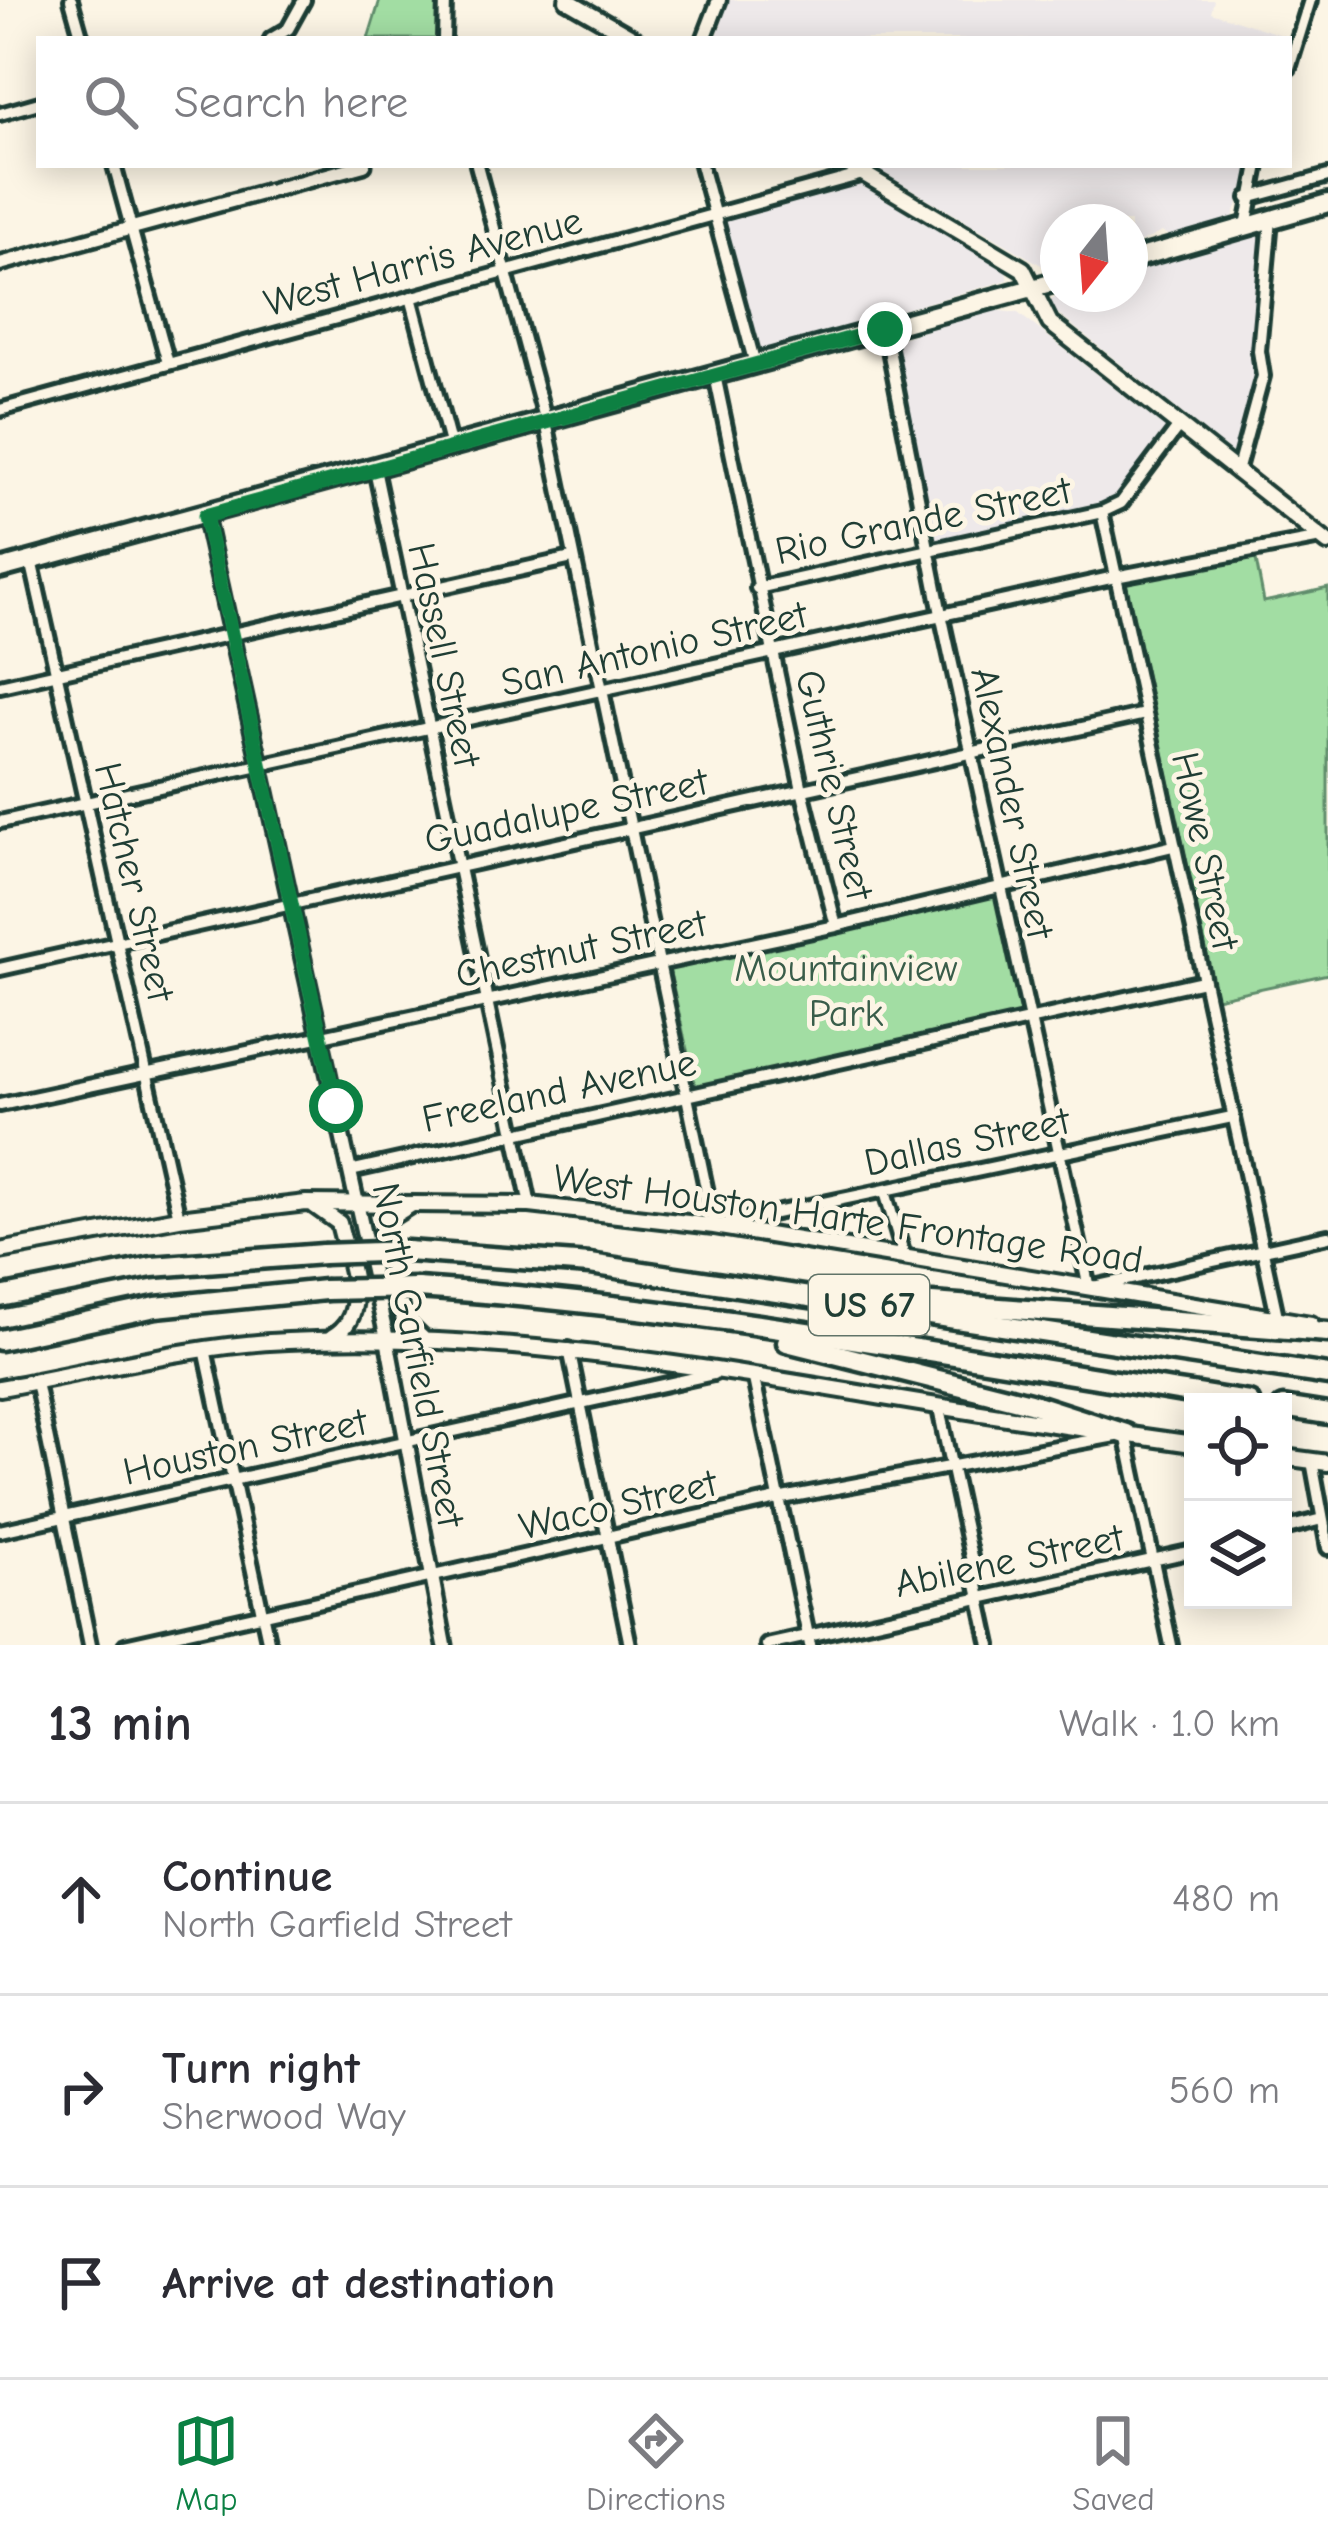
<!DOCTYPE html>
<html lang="en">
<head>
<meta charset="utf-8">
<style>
	body { margin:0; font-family:"Comic Neue",sans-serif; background:#f2f2f3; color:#2b2b33 }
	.controls { position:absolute; right:36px; bottom:36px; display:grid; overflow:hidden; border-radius:0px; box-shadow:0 6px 30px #0003 }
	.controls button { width:108px; height:108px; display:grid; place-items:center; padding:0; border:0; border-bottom:3px solid #e1e1e2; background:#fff; color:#2b2b33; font:60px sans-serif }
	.compass { position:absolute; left:1040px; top:204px; width:108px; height:108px; border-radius:50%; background:#fff; box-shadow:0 6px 30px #0003; rotate:197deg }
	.stop { position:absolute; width:36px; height:36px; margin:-27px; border:9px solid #0b8043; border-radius:50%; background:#fff }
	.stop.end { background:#0b8043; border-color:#fff; box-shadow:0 3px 12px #0008 }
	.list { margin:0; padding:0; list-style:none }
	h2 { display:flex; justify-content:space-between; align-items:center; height:156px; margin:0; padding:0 48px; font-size:51px }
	h2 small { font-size:39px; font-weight:400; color:#7c7c81 }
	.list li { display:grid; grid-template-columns:78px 1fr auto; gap:36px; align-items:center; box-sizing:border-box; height:192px; padding:0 48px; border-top:3px solid #e1e1e2 }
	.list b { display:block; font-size:45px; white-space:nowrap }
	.list p { margin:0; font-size:39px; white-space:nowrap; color:#7c7c81 }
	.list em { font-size:39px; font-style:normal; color:#7c7c81 }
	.icon { flex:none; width:66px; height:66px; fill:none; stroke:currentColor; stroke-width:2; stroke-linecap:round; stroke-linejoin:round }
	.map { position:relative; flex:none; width:1328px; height:1645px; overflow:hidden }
	.search { position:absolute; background:#fff; box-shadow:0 6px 30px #0003; left:36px; right:36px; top:36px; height:132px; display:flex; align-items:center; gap:30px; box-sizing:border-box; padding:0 42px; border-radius:0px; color:#7c7c81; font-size:45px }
	.sheet { height:732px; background:#fff }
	nav { display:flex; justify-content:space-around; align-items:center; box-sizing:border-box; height:168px; border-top:3px solid #e1e1e2; background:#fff; font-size:33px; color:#7c7c81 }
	nav a { display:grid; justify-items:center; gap:6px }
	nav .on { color:#0b8043 }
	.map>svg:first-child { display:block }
</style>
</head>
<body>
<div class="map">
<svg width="1328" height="1645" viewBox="0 0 1328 1645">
	<rect width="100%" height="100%" fill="#fcf5e5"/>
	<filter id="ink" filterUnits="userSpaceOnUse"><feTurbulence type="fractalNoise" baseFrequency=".00833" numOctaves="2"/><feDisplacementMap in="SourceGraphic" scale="24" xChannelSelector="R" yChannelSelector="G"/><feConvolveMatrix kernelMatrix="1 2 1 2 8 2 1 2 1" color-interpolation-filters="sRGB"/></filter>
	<g filter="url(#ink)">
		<g fill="#eee9ea">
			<path d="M729,0H1214L1211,12L1291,38L1289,45V39H716Z"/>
			<path d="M870,165H1252L1233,217L1169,236L1162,232L1130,247V222H1058V262L1043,266Z"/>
			<path d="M858,183L995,264L1006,271L1008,280L759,350L725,220Z"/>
			<path d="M1260,236L1255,371L1233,454L1047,305L1058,293L1130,294V272Z"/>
			<path d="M992,310L1018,313L1178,438L1123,505L938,546L895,340Z"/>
		</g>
		<g fill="#a2dda3" stroke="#608d6c" stroke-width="3">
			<path d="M380,0H439L438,39H368Z"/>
			<path d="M1255,555L1264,602L1328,588V974L1216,998L1126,583Z"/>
			<path d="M996,892L1024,1018L696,1090L668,964Z"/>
		</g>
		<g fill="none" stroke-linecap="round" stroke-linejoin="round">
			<defs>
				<g id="minor">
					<path d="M71,0L82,39"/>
					<path d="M271,39L288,29L304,0"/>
					<path d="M444,39L445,0"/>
					<path d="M1289,68L1310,0"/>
					<path d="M0,114L39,103"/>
					<path d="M114,165L168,363"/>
					<path d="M477,165L546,422L714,1226L1232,1117"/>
					<path d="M701,165L755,364"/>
					<path d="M1248,198L1328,176"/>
					<path d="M1246,226L1258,165"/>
					<path d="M411,297L451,447"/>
					<path d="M885,329L941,614L1089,1288L1328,1236"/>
					<path d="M715,375L802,790L836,926"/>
					<path d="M0,410L863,174"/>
					<path d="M1179,426L1121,503L1102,512L1277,1316"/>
					<path d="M375,469L530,1205"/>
					<path d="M1237,472L1263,376L1259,351L1271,219"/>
					<path d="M31,560L179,1218"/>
					<path d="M757,588L1102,512"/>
					<path d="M0,686L572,558"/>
					<path d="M0,822L1115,577L1321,538"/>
					<path d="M0,969L1145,714"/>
					<path d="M0,1105L836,926L1173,846"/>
					<path d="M350,1171L1203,981"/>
					<path d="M886,1195L904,1256"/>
					<path d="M205,1349L269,1645"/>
					<path d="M569,1349L630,1645"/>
					<path d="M754,1379L810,1645"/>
					<path d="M36,1382L90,1645"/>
					<path d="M939,1409L990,1645"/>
					<path d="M1312,1461L1328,1548"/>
					<path d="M1283,1529L1322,1519"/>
					<path d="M0,1531L713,1374"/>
					<path d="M125,1645L777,1499L1126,1434L1171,1645"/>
					<path d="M767,1645L1193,1551"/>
				</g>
				<g id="tertiary">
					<path d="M704,39L719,0"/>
					<path d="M0,264L364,165"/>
					<path d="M205,516L387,1339L445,1645"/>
				</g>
				<g id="secondary">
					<path d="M567,0L635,39"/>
					<path d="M849,165L1023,269L1050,323L1328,543"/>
					<path d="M412,1204L388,1219L384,1232L404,1321L422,1338"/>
					<path d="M315,1206L339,1223C348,1263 373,1313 332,1337"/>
					<path d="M0,1251L179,1218L306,1203L530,1205L714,1226L1311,1324"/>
					<path d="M0,1388C95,1371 191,1345 288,1341C560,1328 826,1393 1094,1430"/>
					<path d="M1116,1433L1193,1444"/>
					<path d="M1283,1457L1328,1463"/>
				</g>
				<g id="primary">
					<path d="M1130,260L1328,203"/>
					<path d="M0,569L1058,281"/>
				</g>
				<g id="motorway">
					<path d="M407,1251L590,1264L1328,1375"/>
					<path d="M417,1288C696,1306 973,1360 1249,1402"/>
					<path d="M0,1297L152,1267L323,1254"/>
					<path d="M932,1303L1328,1332"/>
					<path d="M0,1340L156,1307L325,1290"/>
					<path d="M787,1342L1030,1403L1126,1434"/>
					<path d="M1283,1407L1328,1414"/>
				</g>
			</defs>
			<use href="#minor" stroke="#1f3d34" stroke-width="20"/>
			<use href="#tertiary" stroke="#1f3d34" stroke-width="21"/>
			<use href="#secondary" stroke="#1f3d34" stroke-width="22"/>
			<use href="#primary" stroke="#1f3d34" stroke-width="26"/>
			<use href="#motorway" stroke="#1f3d34" stroke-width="27"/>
			<use href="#minor" stroke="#fcf5e5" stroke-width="10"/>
			<use href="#tertiary" stroke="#fcf5e5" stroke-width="12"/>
			<use href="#secondary" stroke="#fcf5e5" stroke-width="14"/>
			<use href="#primary" stroke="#fcf5e5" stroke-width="16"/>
			<use href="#motorway" stroke="#fcf5e5" stroke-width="18"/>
			<defs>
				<g id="motorway-bridge">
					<path d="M323,1254L407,1251"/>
					<path d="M325,1290L417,1288"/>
				</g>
			</defs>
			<use href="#motorway-bridge" stroke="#1f3d34" stroke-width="27" stroke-linecap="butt"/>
			<use href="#motorway-bridge" stroke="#fcf5e5" stroke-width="18"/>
		</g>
	</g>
	<g fill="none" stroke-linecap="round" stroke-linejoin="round" filter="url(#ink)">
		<path stroke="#0b8043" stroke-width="15" d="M336,1106L205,516L885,329"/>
	</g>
	<g text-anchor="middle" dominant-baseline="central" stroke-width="10" stroke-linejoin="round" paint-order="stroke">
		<rect fill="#fcf5e5" stroke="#617469" stroke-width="3" x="809" y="1275" width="120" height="60" rx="9"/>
		<g font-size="36" font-weight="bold" fill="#1f3d34">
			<text x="869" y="1305">US 67</text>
		</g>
		<g font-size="39" fill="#1f3d34" stroke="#fcf5e5">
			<text transform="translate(423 262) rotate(-15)">West Harris Avenue</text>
			<text transform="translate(923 521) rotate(-12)">Rio Grande Street</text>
			<text transform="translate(654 649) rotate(-13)">San Antonio Street</text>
			<text transform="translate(444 655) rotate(78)">Hassell Street</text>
			<text transform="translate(834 785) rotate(77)">Guthrie Street</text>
			<text transform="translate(1012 803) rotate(78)">Alexander Street</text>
			<text transform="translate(566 811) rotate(-12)">Guadalupe Street</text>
			<text transform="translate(1205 851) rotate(78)">Howe Street</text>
			<text transform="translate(134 882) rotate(77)">Hatcher Street</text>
			<text transform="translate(581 949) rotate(-12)">Chestnut Street</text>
			<text transform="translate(559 1091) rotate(-12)">Freeland Avenue</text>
			<text transform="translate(967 1142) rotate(-12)">Dallas Street</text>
			<text transform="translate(848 1219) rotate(8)">West Houston Harte Frontage Road</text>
			<text transform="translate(418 1355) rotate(79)">North Garfield Street</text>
			<text transform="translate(245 1447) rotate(-12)">Houston Street</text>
			<text transform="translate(618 1505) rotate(-13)">Waco Street</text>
			<text transform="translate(1009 1561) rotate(-12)">Abilene Street</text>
		</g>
		<g font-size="39" fill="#395d4a" stroke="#fcf5e5">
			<text x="846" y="968">Mountainview<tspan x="846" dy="45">Park</tspan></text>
		</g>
	</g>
</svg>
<div class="controls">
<button><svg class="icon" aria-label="locate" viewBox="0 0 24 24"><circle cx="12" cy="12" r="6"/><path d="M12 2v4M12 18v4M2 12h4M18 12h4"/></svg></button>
<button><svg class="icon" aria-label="layers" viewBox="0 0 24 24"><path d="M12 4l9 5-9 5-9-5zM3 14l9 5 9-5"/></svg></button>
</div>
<svg class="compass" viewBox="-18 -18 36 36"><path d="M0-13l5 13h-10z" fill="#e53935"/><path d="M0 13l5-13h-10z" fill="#7c7c81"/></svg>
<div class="stop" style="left:336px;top:1106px"></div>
<div class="stop end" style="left:885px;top:329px"></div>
<div class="search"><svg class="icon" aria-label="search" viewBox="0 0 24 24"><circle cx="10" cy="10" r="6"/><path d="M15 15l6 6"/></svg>Search here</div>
</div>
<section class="sheet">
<h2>13 min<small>Walk · 1.0 km</small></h2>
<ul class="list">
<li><svg class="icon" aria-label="ahead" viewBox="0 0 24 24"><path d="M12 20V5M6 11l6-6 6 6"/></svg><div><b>Continue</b><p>North Garfield Street</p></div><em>480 m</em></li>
<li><svg class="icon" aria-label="right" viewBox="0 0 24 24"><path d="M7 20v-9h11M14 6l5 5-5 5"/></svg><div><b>Turn right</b><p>Sherwood Way</p></div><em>560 m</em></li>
<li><svg class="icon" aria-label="arrive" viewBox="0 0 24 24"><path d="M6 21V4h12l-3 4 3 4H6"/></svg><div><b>Arrive at destination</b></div></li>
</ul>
</section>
<nav>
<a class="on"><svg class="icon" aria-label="map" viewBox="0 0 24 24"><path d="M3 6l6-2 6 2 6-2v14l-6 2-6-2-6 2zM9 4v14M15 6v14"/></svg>Map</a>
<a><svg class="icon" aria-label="directions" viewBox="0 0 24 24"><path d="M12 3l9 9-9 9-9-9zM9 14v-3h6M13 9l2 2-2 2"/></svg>Directions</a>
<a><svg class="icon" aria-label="saved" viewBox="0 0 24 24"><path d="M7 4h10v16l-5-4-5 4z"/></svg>Saved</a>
</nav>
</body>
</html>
